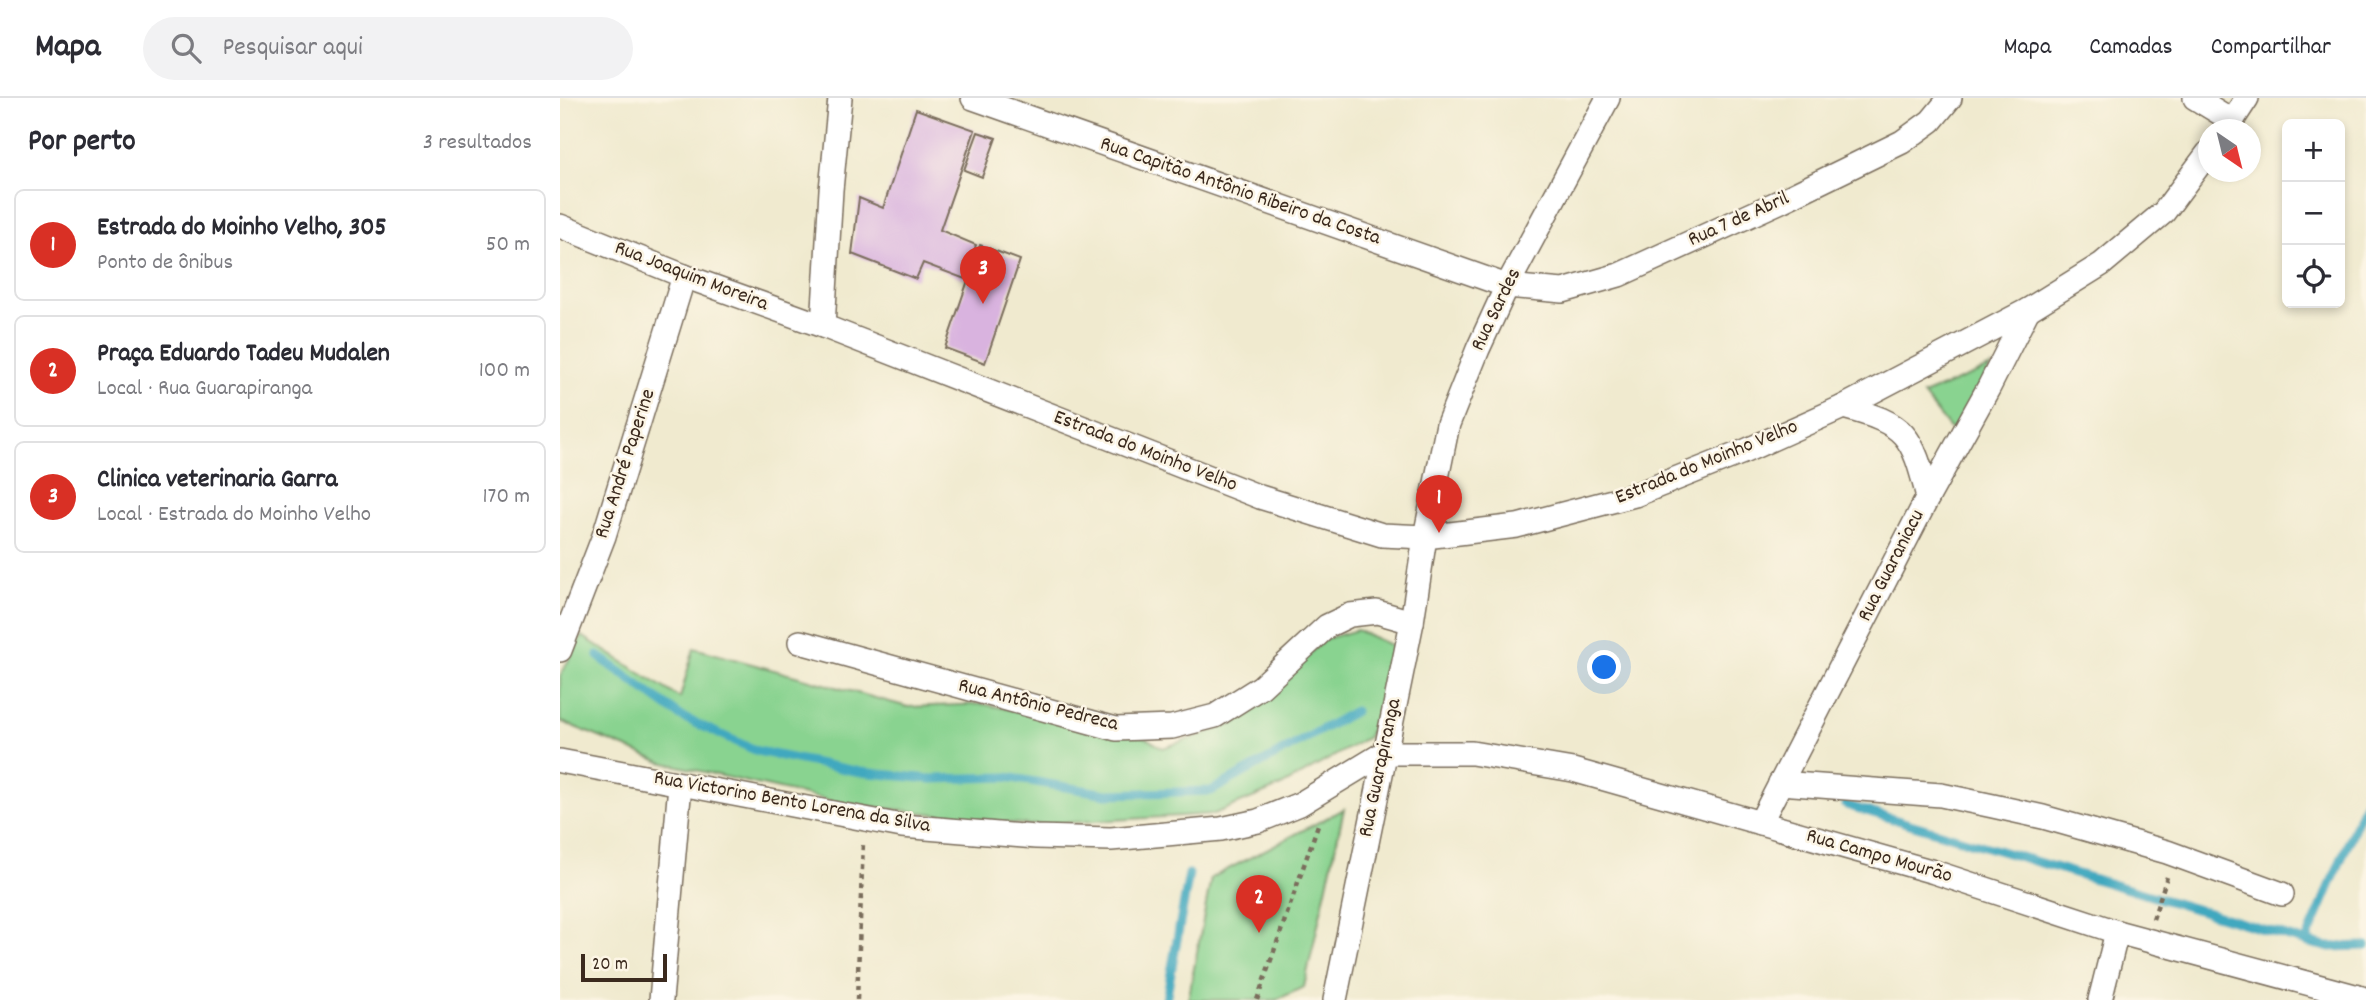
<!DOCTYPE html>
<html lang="pt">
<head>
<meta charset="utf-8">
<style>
	body { margin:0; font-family:Dekko,sans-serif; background:#f2f2f3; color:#2b2b33 }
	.controls { position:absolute; right:21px; top:21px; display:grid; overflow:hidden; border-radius:10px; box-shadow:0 4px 10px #0003 }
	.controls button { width:63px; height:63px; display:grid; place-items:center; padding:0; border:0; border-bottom:2px solid #e1e1e2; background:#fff; color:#2b2b33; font:35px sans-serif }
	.compass { position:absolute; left:1638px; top:21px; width:63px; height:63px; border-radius:50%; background:#fff; box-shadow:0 4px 10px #0003; rotate:145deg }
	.scale { position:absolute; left:21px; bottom:18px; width:86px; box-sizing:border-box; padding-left:7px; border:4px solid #3b2a1e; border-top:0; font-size:19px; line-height:24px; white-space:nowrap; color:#3b2a1e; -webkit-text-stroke:5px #fcf5e5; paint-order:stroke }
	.you { position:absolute; left:1045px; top:570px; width:24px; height:24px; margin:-18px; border:5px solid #fff; border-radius:50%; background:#1a73e8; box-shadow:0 0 0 10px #1a73e833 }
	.badge { display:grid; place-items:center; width:46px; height:46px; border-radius:50%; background:#d93025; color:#fff; font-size:23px; font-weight:700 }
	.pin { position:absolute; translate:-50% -58px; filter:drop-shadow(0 2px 4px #0008) }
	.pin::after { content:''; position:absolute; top:37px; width:24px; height:21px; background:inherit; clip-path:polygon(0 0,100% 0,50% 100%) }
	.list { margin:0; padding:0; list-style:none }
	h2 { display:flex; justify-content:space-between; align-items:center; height:91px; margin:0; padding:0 28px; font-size:30px }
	h2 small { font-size:23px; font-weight:400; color:#7c7c81 }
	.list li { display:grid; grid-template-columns:46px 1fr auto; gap:21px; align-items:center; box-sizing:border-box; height:112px; margin:0 14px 14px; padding:0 14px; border:2px solid #e1e1e2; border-radius:10px }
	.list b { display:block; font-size:26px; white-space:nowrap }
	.list p { margin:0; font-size:23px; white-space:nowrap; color:#7c7c81 }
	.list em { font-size:23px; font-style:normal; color:#7c7c81 }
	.icon { flex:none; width:38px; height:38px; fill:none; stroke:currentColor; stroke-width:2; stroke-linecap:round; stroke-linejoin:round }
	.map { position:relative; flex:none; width:1806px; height:902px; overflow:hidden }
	header { display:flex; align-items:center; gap:42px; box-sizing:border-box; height:98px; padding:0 35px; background:#fff; border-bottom:2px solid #e1e1e2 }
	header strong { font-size:33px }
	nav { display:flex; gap:38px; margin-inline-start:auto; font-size:24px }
	.search { width:490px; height:63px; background:#f2f2f3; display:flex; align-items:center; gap:18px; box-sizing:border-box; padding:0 24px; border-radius:38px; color:#7c7c81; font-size:26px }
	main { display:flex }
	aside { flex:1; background:#fff }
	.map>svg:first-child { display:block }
</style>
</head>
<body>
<header>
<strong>Mapa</strong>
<div class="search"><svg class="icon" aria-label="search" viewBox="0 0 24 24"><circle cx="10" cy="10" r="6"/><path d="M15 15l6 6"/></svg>Pesquisar aqui</div>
<nav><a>Mapa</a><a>Camadas</a><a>Compartilhar</a></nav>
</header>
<main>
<aside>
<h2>Por perto<small>3 resultados</small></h2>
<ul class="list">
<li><span class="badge">1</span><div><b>Estrada do Moinho Velho, 305</b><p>Ponto de ônibus</p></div><em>50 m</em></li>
<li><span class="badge">2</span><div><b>Praça Eduardo Tadeu Mudalen</b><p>Local · Rua Guarapiranga</p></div><em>100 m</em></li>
<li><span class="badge">3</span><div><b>Clinica veterinaria Garra</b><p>Local · Estrada do Moinho Velho</p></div><em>170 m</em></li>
</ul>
</aside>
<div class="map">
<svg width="1806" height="902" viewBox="0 0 1806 902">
	<rect width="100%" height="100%" fill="#fcf5e5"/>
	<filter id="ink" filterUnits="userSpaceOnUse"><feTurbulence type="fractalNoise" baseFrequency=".0143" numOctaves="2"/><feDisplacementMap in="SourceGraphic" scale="14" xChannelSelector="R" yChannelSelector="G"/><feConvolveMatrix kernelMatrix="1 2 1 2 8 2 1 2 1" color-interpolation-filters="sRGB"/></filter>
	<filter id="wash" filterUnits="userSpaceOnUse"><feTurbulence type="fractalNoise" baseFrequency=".00686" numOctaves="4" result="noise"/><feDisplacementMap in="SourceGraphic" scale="28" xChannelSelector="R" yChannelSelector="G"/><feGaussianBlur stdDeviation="1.57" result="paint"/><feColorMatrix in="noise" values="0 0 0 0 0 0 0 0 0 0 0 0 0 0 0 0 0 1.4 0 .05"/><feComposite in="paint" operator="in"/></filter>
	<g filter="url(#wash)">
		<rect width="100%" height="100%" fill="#f0eacf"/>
		<g fill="#89d390" stroke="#627e57" stroke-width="2">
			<path d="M1431,269L1392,333L1363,297Z"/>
			<path d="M797,532L833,548L825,597L808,639L721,688L654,716L469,727L280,705L101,664L0,623V578L22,538L120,600L134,550L348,609L423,606L584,639L603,650L675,625L765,541Z"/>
			<path d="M784,711L744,889L716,902H628L651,780Z"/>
		</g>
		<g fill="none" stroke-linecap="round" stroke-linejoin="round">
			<g stroke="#3fa8bf" stroke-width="9">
				<path d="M38,558L122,619L197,653L300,674L371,681L446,679L547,696L651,693L795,613"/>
				<path d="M1286,707L1746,844L1767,849L1806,848"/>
				<path d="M1746,844L1806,703"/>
				<path d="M606,902L629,776"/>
			</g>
		</g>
		<g id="blocks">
			<g fill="#d9b3df">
				<path d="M356,11L415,32L380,132L416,147L405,181L363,165L356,181L292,156L299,100L323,110Z"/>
				<path d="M418,34L436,40L422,79L404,72Z"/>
				<path d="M420,147L460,162L425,265L385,250Z"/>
			</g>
		</g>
	</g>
	<g filter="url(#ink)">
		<use href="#blocks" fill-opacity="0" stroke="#7a6d5c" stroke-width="2"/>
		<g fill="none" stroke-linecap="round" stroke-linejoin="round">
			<defs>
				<g id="minor">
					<path d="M413,0L947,188L1003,193L1059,177L1221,103L1342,44L1371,23L1390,0"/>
					<path d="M1635,0L1673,23"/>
					<path d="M1666,32L1687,0"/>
					<path d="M0,128L124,178L263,228L700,399L822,437L865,439L957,428L1075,397L1183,354L1283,309L1468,212L1542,166L1604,114L1648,55"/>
					<path d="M263,228L271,92L280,0"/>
					<path d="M1283,309C1347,326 1352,336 1368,399"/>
					<path d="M240,544L556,631L612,629L655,618L701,589L767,528L790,517L817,514L852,524"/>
					<path d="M0,552L44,438L124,178"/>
					<path d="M824,655H912L1013,672L1374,774L1557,834L1806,901"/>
					<path d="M0,663L342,728L476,739L551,741L661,731L698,723L740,706L824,655"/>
					<path d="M1220,685L1381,697L1433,708L1483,719L1607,754L1722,796"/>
					<path d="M1200,725L1368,399L1429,289L1468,212"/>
					<path d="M101,902L120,687"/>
					<path d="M775,902L852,524L865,439L888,326L918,251L947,188L1048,0"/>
					<path d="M1540,902L1557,834"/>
				</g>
			</defs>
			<use href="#minor" stroke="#7a6d5c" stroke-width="26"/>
			<g stroke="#7a6d5c" stroke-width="4.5" stroke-dasharray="5 5" stroke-linecap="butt">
				<path d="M1593,821L1607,779"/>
				<path d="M297,902L303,744"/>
				<path d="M697,902L759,724"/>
			</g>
			<use href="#minor" stroke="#fff" stroke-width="23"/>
		</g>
	</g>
	<g text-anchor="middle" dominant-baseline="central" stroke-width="5" stroke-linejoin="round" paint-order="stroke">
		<g font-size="21" fill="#3b2a1e" stroke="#fcf5e5">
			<text transform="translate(680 94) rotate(19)">Rua Capitão Antônio Ribeiro da Costa</text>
			<text transform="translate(1179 122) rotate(-24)">Rua 7 de Abril</text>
			<text transform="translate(131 179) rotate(21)">Rua Joaquim Moreira</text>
			<text transform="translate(937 212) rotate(-64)">Rua Sardes</text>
			<text transform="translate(585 354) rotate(21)">Estrada do Moinho Velho</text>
			<text transform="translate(1147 365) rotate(-22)">Estrada do Moinho Velho</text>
			<text transform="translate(66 366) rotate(-72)">Rua André Paperine</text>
			<text transform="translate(1332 468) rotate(-63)">Rua Guaraniacu</text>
			<text transform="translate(478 608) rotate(14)">Rua Antônio Pedreca</text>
			<text transform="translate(821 670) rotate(-78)">Rua Guarapiranga</text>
			<text transform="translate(232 705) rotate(10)">Rua Victorino Bento Lorena da Silva</text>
			<text transform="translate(1319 759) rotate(16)">Rua Campo Mourão</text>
		</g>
	</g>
</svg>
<div class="controls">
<button>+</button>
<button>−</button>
<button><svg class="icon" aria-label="locate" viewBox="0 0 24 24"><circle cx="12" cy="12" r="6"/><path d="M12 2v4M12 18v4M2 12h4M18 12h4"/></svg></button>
</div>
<svg class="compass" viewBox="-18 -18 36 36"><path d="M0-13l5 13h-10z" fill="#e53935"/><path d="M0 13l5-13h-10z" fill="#7c7c81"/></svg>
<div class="scale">20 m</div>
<div class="you"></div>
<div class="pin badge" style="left:879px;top:435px">1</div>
<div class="pin badge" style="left:699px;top:835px">2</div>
<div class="pin badge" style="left:423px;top:206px">3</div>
</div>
</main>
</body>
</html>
